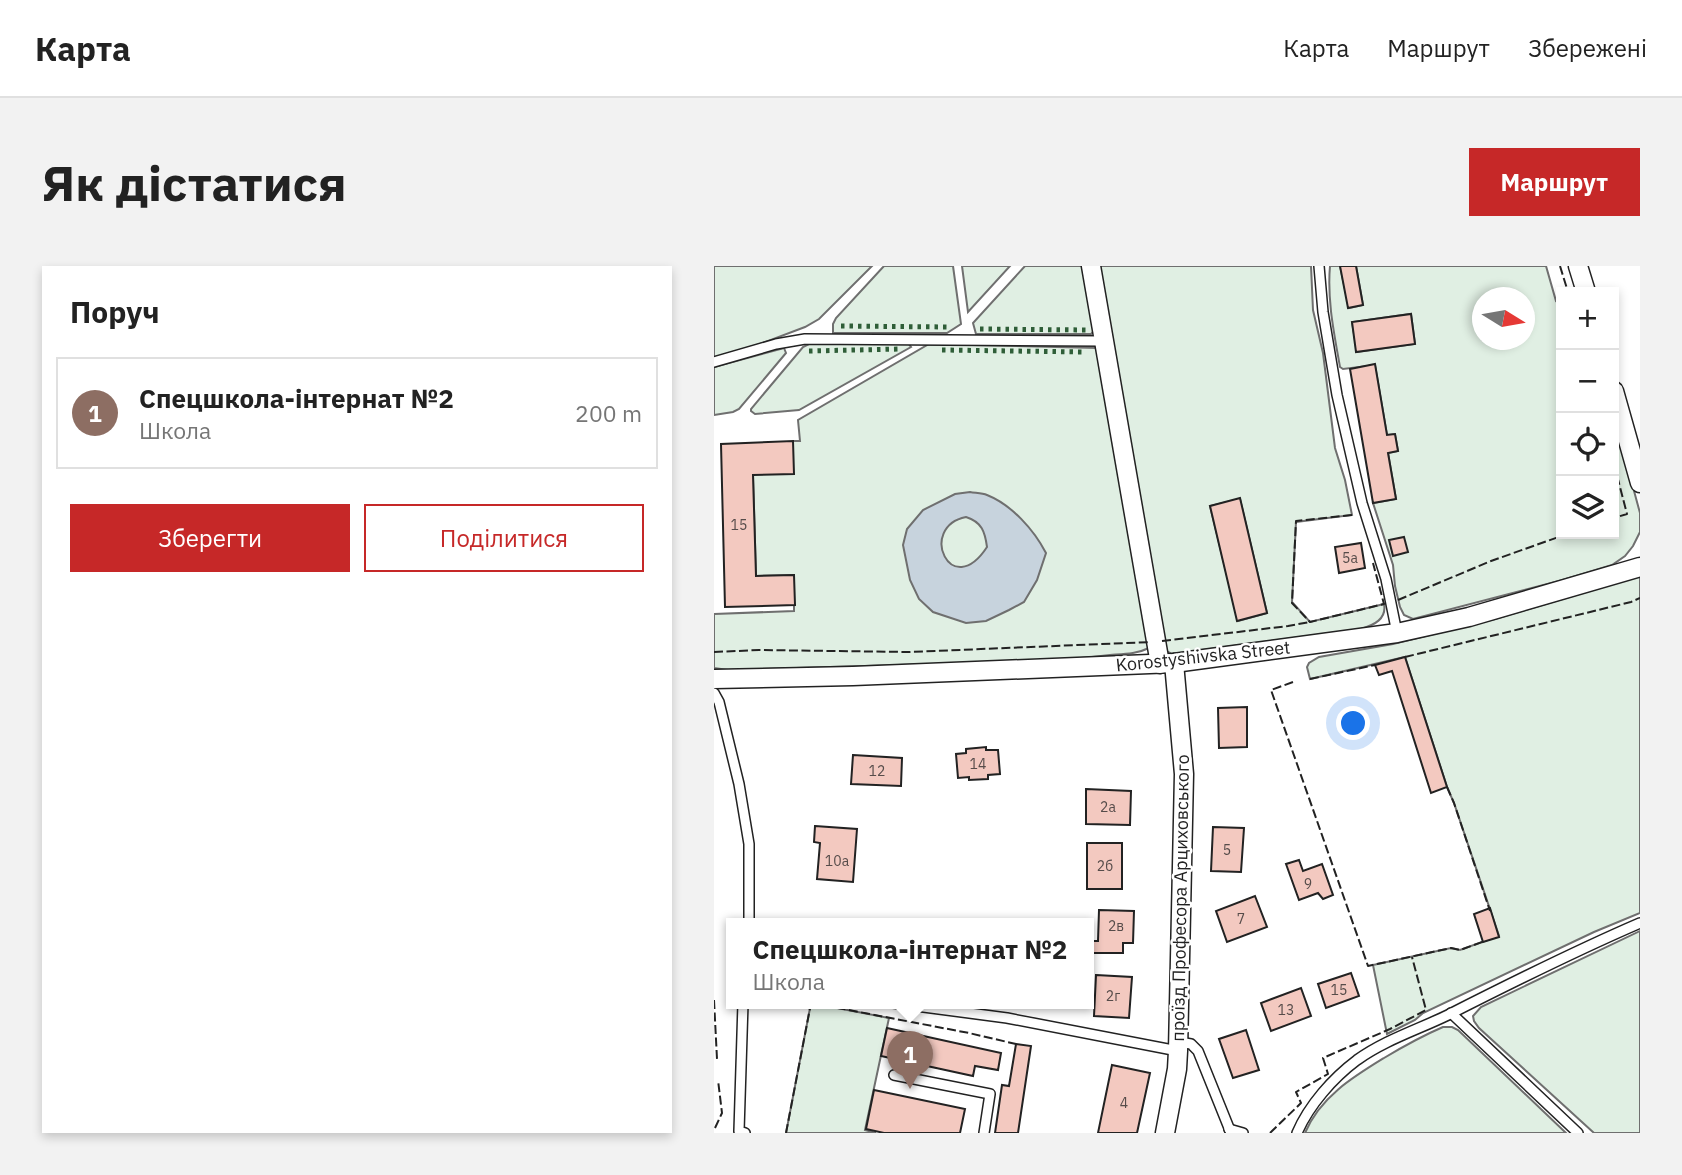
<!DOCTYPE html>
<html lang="uk">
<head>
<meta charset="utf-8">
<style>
	body { margin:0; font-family:"IBM Plex Sans",sans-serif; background:#f2f2f2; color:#222 }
	.controls { position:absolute; right:21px; top:21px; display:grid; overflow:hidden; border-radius:0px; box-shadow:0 4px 10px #0003 }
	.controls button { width:63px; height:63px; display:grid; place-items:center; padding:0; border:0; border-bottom:2px solid #e0e0e0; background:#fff; color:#222; font:35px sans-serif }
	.compass { position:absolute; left:758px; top:21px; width:63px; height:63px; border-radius:50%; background:#fff; box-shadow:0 4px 10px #0003; rotate:101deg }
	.you { position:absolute; left:640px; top:458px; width:24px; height:24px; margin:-18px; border:5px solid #fff; border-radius:50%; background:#1a73e8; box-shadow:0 0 0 10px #1a73e833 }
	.badge { display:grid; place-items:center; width:46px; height:46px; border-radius:50%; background:#c62828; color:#fff; font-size:23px; font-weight:700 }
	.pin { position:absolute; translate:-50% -58px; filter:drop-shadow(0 2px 4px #0008) }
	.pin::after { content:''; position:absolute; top:37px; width:24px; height:21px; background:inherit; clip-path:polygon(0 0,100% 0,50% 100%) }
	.popup { position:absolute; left:12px; top:652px; width:368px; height:91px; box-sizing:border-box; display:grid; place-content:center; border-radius:0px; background:#fff; filter:drop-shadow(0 2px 5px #0005); font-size:23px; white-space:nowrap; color:#767676 }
	.popup b { font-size:26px; color:#222 }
	.popup::after { content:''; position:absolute; left:50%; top:100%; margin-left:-14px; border:14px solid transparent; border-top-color:#fff }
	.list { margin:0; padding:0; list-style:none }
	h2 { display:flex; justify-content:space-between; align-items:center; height:91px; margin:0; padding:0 28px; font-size:30px }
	h2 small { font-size:23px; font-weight:400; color:#767676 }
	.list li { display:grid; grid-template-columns:46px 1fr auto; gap:21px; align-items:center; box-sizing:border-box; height:112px; margin:0 14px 14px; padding:0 14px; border:2px solid #e0e0e0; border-radius:0px }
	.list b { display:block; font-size:26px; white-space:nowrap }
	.list p { margin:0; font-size:23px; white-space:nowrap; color:#767676 }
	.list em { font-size:23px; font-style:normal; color:#767676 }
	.actions { display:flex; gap:14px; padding:21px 28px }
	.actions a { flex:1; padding:16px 0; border:2px solid #c62828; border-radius:0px; text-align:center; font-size:24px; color:#c62828 }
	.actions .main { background:#c62828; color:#fff }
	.icon { flex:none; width:38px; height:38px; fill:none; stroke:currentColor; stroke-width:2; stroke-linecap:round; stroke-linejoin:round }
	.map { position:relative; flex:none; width:926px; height:867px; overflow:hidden; border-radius:0px }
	header { display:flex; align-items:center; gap:42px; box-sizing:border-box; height:98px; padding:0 35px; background:#fff; border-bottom:2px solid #e0e0e0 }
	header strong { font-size:33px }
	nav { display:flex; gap:38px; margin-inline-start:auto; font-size:24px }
	.intro { display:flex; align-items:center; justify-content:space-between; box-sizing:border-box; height:168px; padding:0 42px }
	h1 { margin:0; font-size:49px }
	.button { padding:18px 32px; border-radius:0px; background:#c62828; color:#fff; font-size:24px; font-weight:700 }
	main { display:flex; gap:42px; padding:0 42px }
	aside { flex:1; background:#fff; border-radius:0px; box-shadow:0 4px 10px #0003 }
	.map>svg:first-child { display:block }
</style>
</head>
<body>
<header>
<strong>Карта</strong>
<nav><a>Карта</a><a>Маршрут</a><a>Збережені</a></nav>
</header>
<div class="intro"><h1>Як дістатися</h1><a class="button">Маршрут</a></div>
<main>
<aside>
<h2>Поруч<small></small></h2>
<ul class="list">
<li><span class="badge" style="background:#8d6e63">1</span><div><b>Спецшкола-інтернат №2</b><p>Школа</p></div><em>200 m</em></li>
</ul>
<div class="actions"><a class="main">Зберегти</a><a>Поділитися</a></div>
</aside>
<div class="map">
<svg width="926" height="867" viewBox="0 0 926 867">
	<rect width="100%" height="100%" fill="#fff"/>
	<g fill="#e0efe3" stroke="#6f6f6f" stroke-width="2" fill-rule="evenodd">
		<path d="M0,0H158L105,53L91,61L46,78L0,92Z"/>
		<path d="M170,0H239L247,58L233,67H119V58L122,52Z"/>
		<path d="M248,0H296L254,46Z"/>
		<path d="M311,0H373L381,63L377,68H262L259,57Z"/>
		<path d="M382,0H597L599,44L609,87L621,182L631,214L638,249L582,256L578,336L596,356L670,338C673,353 660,359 647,363L458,388L450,384ZM526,233L553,347L524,355L496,240Z"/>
		<path d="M616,0H626L635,42L649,39L642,0H832L842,35L847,34V268H900V151L926,247V266L919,280L911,290L898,299L845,315L699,353L690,349L686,341L681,320L679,299L659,237L682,233L674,187L684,185L681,168L673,169L661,99L629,103L626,101C620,67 613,34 616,0ZM768,32H810V74H768ZM697,48L701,78L643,86L638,56Z"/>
		<path d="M137,77H194L197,81L85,144L41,148L37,145V143L89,81L95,78Z"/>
		<path d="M215,78L384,82L435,382C423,388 409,388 396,389C371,392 347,394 322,395L14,404L0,402V348L80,345V309L42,310L39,209L79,175H86L84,154Z"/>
		<path d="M70,82L72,87L25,143L19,146L0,149V101Z"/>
		<path d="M926,310V647L880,666L709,747L701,754L673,768L659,699L737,682L746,684L785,670L740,537L733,521L691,391L596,413L593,401L595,397L605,391L679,378L781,353Z"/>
		<path d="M926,665V867H880L765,762L760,755L759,750L767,741Z"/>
		<path d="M97,737L175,752L151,864L162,867H72Z"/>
		<path d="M729,761H738L744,764L852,867H591C606,831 639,811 670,792C690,780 708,770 729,761Z"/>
	</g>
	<path fill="#c7d3dd" stroke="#6f6f6f" stroke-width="2" fill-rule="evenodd" d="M256,226C261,227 268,227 273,229C298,239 320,264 332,287L323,314L310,336L295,344L272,355L252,357L219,346L205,333L196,314L189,279L193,263L209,244L241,228ZM252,251C268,256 271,266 273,281C237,336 203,261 252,251Z"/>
	<g fill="#f3c9c0" stroke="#222" stroke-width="2">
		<path d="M626,0H642L649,39L634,42Z"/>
		<path d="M697,48L701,78L642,86L638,56Z"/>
		<path d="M661,98L673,169L681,168L684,185L674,187L682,233L659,237L636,103Z"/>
		<path d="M79,175L80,208L39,209L42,310L80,309L81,339L11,341L7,178Z"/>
		<path d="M526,232L553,347L523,355L496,240Z"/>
		<path d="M690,271L694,286L679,290L675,274Z"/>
		<path d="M647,277L651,302L625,307L621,281Z"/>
		<path d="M691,391L733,521L717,527L678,405L665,409L661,399Z"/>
		<path d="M533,441V481L505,482L504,442Z"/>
		<path d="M272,481V484H284L286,508L274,509V513L255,514V511L244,512L242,488L252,487V483Z"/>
		<path d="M139,489L188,492L187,520L137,518Z"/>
		<path d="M372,523L417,525L416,559L372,558Z"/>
		<path d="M101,560L143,563L139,616L103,613L106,577L100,576Z"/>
		<path d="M499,561L530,562L527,606L497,605Z"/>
		<rect x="373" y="577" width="35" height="46"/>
		<path d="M585,594L589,605L608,598L619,629L609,633L604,627L585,634L572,598Z"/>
		<path d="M541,630L553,661L513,676L502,645Z"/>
		<path d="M776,642L785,671L769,676L760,648Z"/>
		<path d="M385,644L420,645L419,677H409V687H379V675H384Z"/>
		<path d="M637,707L645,730L612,742L604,718Z"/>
		<path d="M382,709L418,711L415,752L380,750Z"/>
		<path d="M587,722L597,750L557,765L547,737Z"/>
		<path d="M173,762L287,787L284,804L261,800L259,810L167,790Z"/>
		<path d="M532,764L545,804L519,812L505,773Z"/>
		<path d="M302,778L317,780L304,867H281L288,819L295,820Z"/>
		<path d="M398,799L436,807L423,867H384Z"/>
		<path d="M160,824L251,843L246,867H170L152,863Z"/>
	</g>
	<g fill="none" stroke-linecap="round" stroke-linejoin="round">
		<defs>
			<g id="lane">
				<path d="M605,0L609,46L623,129L648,237L672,313L683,367"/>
				<path d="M0,96L62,78L91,73L390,75"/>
				<path d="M0,427L5,436L25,518L35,578V657"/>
				<path d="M29,737L25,865L31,867"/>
				<path d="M179,737L293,752L464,785"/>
				<path d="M737,747L864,867"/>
				<path d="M465,776L477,778L484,785L517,867"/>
				<path d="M180,809L276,828L270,867"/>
				<path d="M515,863L529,867"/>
				<path d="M583,867C595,839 619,812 643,794C671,774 703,764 734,749C797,717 861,685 926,657"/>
			</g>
			<g id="street">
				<path d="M377,0L446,398"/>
				<path d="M864,0L872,26"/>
				<path d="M900,125L926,217"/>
				<path d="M0,413L139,410L460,397L683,367L755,351L926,301"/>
				<path d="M451,867L463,803L464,785L470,508L460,397"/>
			</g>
		</defs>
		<use href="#lane" stroke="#222" stroke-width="12"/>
		<use href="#street" stroke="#222" stroke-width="21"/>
		<use href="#lane" stroke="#fff" stroke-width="9"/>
		<use href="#street" stroke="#fff" stroke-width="18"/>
		<g stroke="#2f5e38" stroke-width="5" stroke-dasharray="3.5 5" stroke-linecap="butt">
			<path d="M127,60L234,61"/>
			<path d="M266,63L374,64"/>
			<path d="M228,84L370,86"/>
			<path d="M95,85L187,83"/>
		</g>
		<g stroke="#222" stroke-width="2" stroke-dasharray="9 3.5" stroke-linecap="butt">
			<path d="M846,0L854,26"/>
			<path d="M900,198L913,248L900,252"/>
			<path d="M638,249L582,255L578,337L596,356L670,338L659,297"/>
			<path d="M684,334L777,295L853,268"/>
			<path d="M448,375L574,360L596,356"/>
			<path d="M0,386L45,384L196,386L437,376"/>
			<path d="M691,391L917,336L926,332"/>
			<path d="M596,413L661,399"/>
			<path d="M579,416L557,424L654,700L737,682L746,684L771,675"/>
			<path d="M733,521L740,537L776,645"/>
			<path d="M0,734L3,793"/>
			<path d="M98,737L255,767L302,778"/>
			<path d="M1,862L8,847L4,814"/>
			<path d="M72,867L97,737"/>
			<path d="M556,867L587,837L582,826L614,808L609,792L676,763L712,744L698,691"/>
		</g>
	</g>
	<g text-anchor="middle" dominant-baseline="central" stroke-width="5" stroke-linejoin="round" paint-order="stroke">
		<g font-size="14" fill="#564c4a">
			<text x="25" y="259">15</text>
			<text x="636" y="292">5а</text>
			<text x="264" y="498">14</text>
			<text x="163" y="505">12</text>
			<text x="394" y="541">2а</text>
			<text x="513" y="584">5</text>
			<text x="123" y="595">10а</text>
			<text x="391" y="600">2б</text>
			<text x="594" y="618">9</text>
			<text x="527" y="653">7</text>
			<text x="402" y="660">2в</text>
			<text x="625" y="724">15</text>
			<text x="399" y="730">2г</text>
			<text x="572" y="744">13</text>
			<text x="410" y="837">4</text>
		</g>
		<g font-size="18" fill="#222" stroke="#fff">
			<text transform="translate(489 390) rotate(-6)">Korostyshivska Street</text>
			<text transform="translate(466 632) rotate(-89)">проїзд Професора Арциховського</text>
		</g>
	</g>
</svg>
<div class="controls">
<button>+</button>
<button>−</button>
<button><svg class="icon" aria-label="locate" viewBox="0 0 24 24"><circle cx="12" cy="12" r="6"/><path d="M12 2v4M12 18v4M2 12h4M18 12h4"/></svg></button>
<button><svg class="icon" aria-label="layers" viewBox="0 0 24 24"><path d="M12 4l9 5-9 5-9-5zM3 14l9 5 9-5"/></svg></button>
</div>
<svg class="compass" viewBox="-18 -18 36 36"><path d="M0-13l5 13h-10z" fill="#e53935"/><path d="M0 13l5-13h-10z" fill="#767676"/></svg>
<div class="you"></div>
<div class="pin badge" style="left:196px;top:823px;background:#8d6e63">1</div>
<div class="popup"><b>Спецшкола-інтернат №2</b>Школа</div>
</div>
</main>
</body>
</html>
